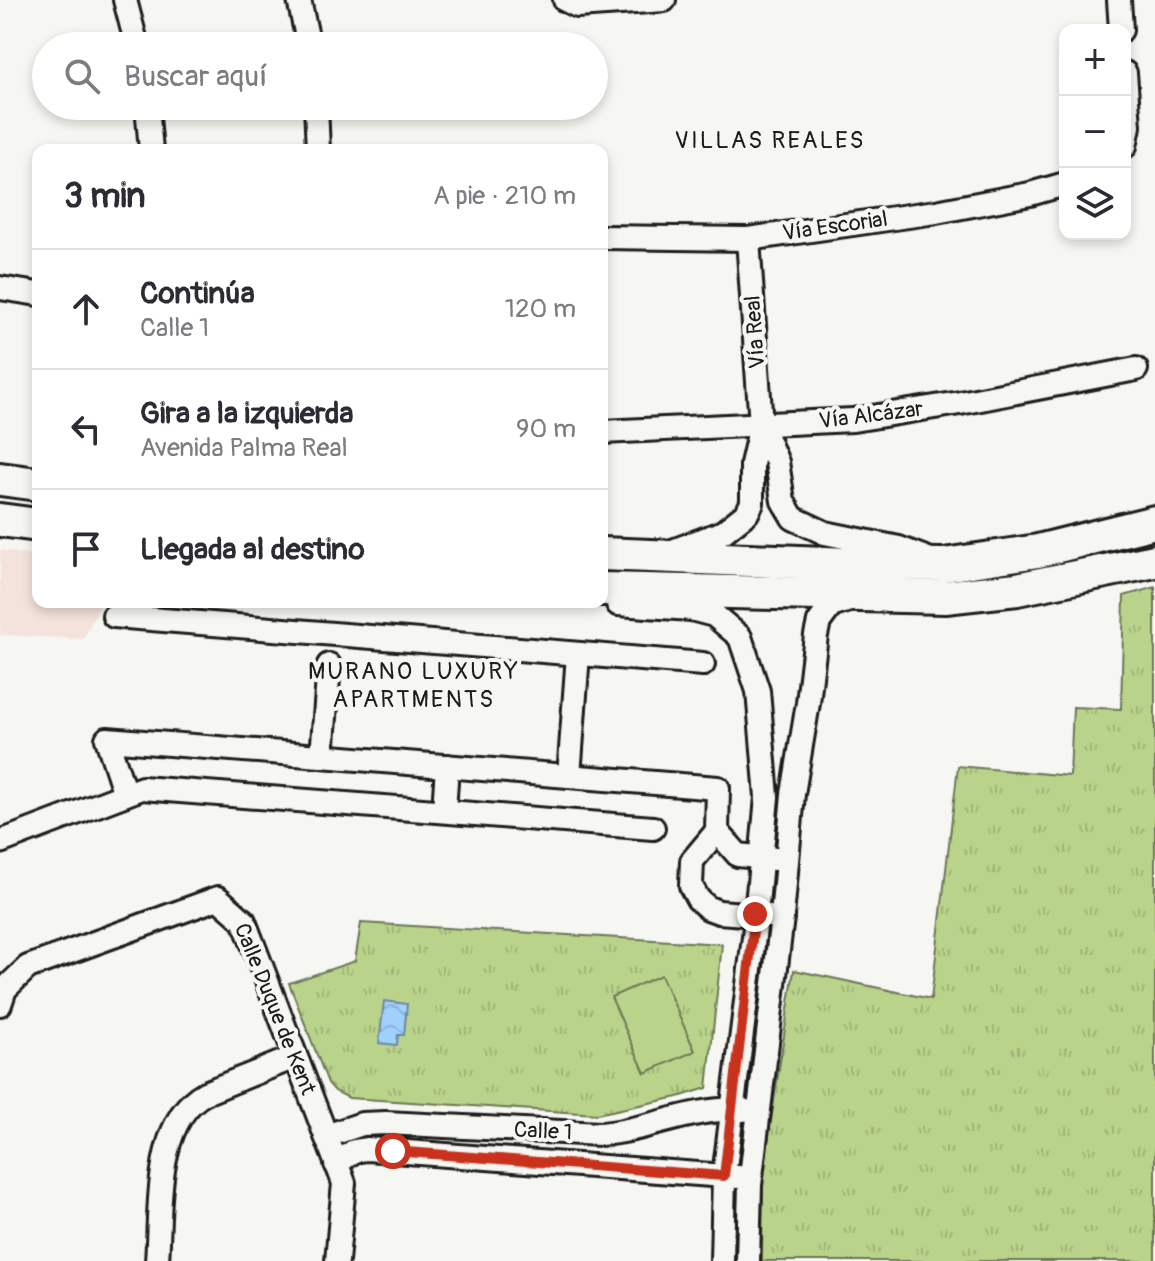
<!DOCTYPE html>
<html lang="es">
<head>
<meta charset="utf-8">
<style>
	body { margin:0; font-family:Pangolin,sans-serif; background:#f7f7f7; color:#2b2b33 }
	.controls { position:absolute; right:24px; top:24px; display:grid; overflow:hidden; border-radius:16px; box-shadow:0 4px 12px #0003 }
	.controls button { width:72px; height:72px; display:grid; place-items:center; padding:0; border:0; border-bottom:2px solid #e1e1e2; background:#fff; color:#2b2b33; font:40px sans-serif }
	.stop { position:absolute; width:24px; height:24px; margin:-18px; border:6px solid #c8321e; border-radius:50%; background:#fff }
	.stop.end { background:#c8321e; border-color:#fff; box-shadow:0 2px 8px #0008 }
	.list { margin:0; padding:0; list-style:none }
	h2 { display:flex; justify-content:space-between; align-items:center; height:104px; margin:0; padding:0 32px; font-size:34px }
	h2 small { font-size:26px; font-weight:400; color:#7c7c81 }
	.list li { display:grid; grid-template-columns:52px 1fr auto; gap:24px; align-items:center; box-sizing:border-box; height:120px; padding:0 32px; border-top:2px solid #e1e1e2 }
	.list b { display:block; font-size:30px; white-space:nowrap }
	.list p { margin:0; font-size:26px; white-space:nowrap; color:#7c7c81 }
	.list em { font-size:26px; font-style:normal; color:#7c7c81 }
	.icon { flex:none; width:44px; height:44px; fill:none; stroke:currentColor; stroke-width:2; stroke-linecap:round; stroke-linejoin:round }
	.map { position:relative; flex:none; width:1155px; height:1261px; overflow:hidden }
	.search { position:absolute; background:#fff; box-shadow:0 4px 12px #0003; left:32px; top:32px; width:576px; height:88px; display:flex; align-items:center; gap:20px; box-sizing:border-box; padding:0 28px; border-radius:44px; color:#7c7c81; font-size:30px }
	.panel { position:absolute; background:#fff; box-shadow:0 4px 12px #0003; left:32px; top:144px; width:576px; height:464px; border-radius:16px }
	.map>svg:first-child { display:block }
</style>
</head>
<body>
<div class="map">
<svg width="1155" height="1261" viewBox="0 0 1155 1261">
	<defs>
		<pattern id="grass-tufts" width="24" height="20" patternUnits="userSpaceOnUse" patternTransform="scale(2)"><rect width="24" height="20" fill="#bad38b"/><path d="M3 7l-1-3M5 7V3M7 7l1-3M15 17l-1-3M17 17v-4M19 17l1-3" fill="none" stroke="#9fb577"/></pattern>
		<pattern id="water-waves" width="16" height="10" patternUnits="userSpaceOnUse" patternTransform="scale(2)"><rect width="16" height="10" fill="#a0d0fc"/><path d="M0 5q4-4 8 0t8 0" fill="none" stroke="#89b2d7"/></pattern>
	</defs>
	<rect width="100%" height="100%" fill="#f6f6f2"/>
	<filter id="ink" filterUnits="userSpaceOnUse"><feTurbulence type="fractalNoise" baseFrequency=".0125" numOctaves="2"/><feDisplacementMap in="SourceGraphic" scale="16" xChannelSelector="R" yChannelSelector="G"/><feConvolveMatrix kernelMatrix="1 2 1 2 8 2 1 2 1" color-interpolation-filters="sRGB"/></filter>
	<g filter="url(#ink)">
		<path fill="#f4e3dc" d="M0,550L38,556V602H102L83,639L0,635Z"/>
		<g fill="url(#grass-tufts)" stroke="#6b7854" stroke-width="2">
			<path d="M1155,587V1261H762L763,1173L794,970L931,999L958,766L1070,776L1073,707L1121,709L1124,596Z"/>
			<path d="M361,923L722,944L707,1088L678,1097L597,1114L349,1098L335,1091L328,1083L289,983L355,961Z"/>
		</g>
		<path fill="#bad38b" stroke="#6b7854" stroke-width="2" d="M661,975L695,1051L645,1073L611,997Z"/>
		<path fill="url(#water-waves)" stroke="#6b88a2" stroke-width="2" d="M384,1001L407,1004L404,1035H398L397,1045L379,1043Z"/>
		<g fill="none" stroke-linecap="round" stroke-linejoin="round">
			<defs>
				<g id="street">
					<path d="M125,0L137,46"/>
					<path d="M299,0L309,46"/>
					<path d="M565,0L577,6L664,0"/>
					<path d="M1119,0L1121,30"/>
					<path d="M1125,73L1129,126L1125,146"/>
					<path d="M147,106L151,150"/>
					<path d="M316,106L318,150"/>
					<path d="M602,237L748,239L936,212L1030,194L1065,184"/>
					<path d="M0,288L38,294"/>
					<path d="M761,425L777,462L783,501L793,518L825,533L899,548L928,559"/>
					<path d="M602,432L853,420L960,403L1136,369"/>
					<path d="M667,553L723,532L747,513L752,503V464L761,425L748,239"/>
					<path d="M618,604L691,609L714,615L740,637L758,691L767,797L754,937L724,1176L722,1261"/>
					<path d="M114,616L703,664"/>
					<path d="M322,756L329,665"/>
					<path d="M569,776L578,654"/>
					<path d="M125,794L107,739L718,788L717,831L692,861L691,886L698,899L708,908L719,912L782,917"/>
					<path d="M444,811L447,766"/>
					<path d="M717,831L738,855L775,859"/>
					<path d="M0,842L142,788L653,828"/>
					<path d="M0,1004L5,989L28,967L218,898L244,921L344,1183L337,1261"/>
					<path d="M326,1136L362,1124L386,1123L600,1134C648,1131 694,1106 743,1110"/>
					<path d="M336,1164L354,1151L367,1149L738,1177"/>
					<path d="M157,1261C161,1209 154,1121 205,1093L295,1057"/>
					<path d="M748,1261L750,1185L782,917L793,794L808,703L816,635L819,622L831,606L853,599"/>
				</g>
				<g id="secondary">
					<path d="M0,479L38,484"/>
					<path d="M0,520L38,525"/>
					<path d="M602,554L848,564L944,565L1038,551L1155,522"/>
					<path d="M602,589L945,597L1017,589L1155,561"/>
				</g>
			</defs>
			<use href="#street" stroke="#1c1c1c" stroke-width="28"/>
			<use href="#secondary" stroke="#1c1c1c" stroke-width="38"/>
			<use href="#street" stroke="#f6f6f2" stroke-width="22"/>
			<use href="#secondary" stroke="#f6f6f2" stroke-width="32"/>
		</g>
	</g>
	<g fill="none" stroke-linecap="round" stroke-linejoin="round" filter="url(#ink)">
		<path stroke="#c8321e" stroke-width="10" d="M393,1151L724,1176L755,914"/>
	</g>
	<g text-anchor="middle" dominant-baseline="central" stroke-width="8" stroke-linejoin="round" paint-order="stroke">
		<g font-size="22" fill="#1c1c1c" stroke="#f6f6f2">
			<text transform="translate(835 226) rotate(-8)">Vía Escorial</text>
			<text transform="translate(755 332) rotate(-94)">Vía Real</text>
			<text transform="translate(871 415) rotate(-7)">Vía Alcázar</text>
			<text transform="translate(275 1009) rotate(68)">Calle Duque de Kent</text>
			<text transform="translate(543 1131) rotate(3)">Calle 1</text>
		</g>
		<g font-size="24" letter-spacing="2" fill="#1c1c1c" stroke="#f6f6f2">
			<text x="770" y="140">VILLAS REALES</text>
			<text x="414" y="671">MURANO LUXURY<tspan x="414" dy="28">APARTMENTS</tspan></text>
		</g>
	</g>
</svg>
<div class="controls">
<button>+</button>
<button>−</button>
<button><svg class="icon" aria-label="layers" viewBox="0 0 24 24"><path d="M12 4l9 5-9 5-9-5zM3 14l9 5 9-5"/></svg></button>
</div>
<div class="stop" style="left:393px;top:1151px"></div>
<div class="stop end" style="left:755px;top:914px"></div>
<div class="search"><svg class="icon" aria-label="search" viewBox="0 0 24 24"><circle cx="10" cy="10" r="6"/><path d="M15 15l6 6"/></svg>Buscar aquí</div>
<section class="panel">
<h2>3 min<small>A pie · 210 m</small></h2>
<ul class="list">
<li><svg class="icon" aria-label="ahead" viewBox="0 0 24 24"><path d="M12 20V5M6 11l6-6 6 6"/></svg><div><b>Continúa</b><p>Calle 1</p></div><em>120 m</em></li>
<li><svg class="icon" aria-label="left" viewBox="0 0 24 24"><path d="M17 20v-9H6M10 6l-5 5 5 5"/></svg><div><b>Gira a la izquierda</b><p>Avenida Palma Real</p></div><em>90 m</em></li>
<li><svg class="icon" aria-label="arrive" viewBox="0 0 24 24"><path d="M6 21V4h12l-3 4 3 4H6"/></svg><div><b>Llegada al destino</b></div></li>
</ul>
</section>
</div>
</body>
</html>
